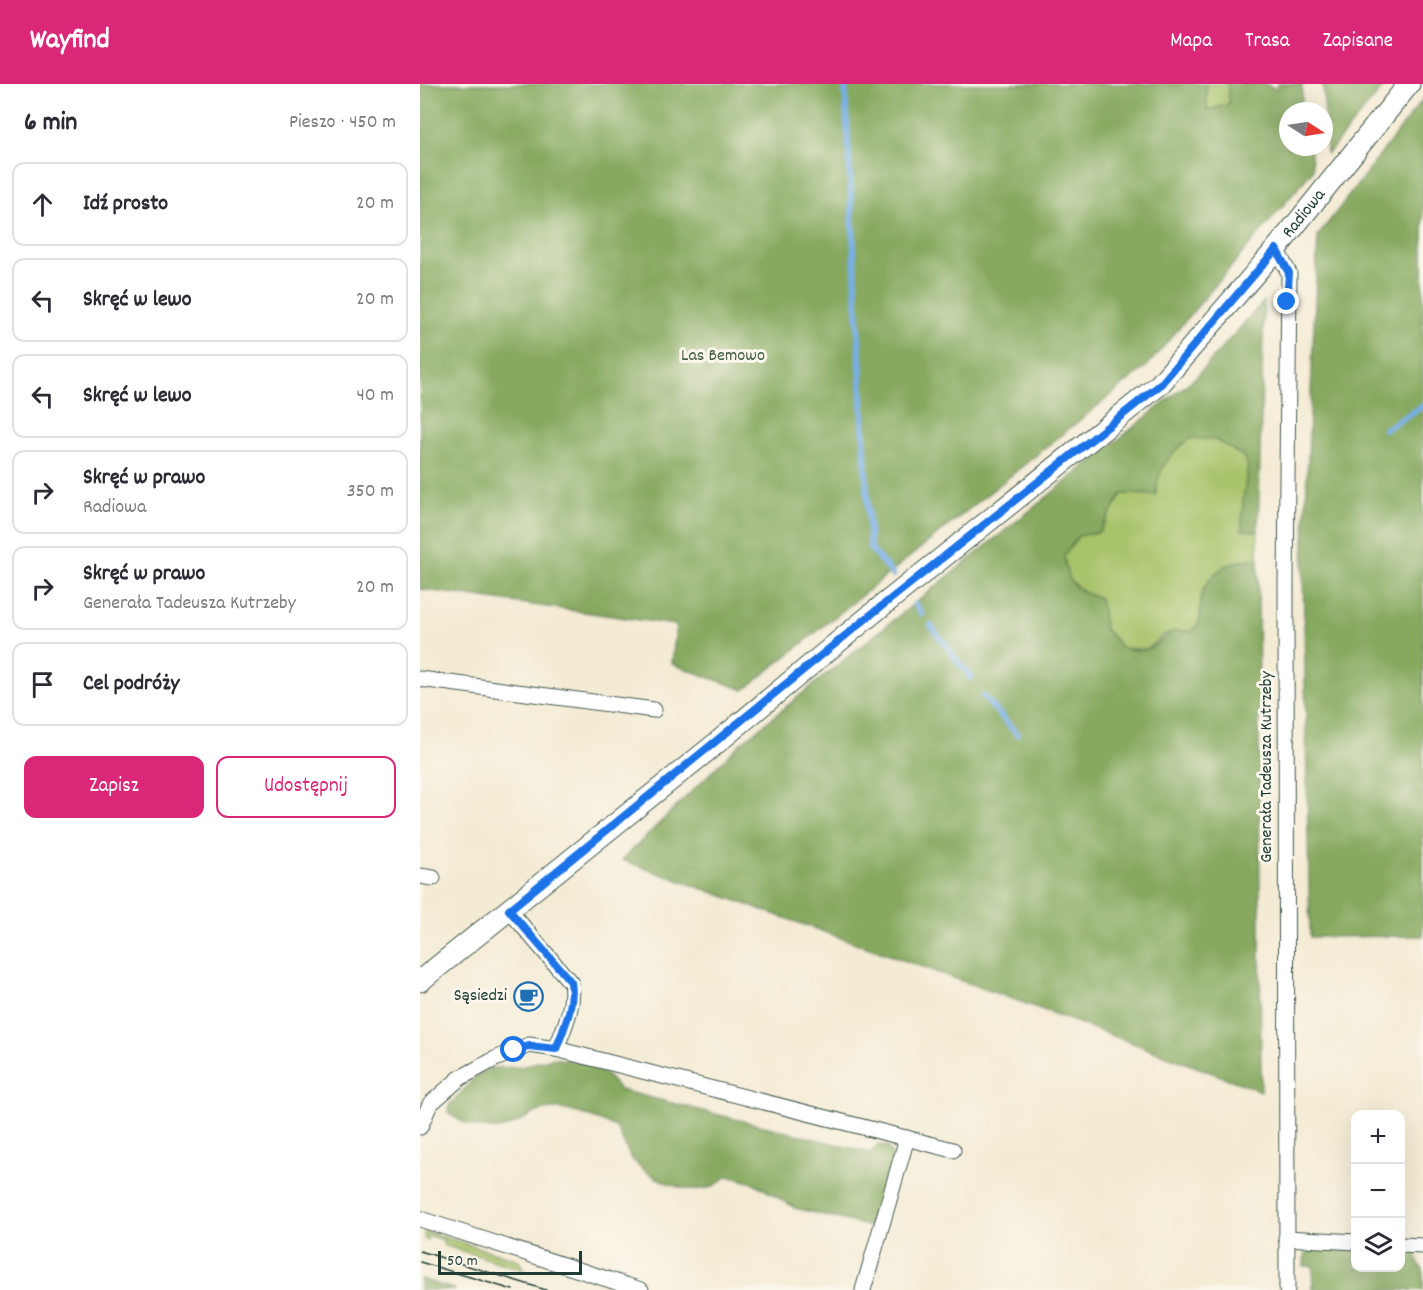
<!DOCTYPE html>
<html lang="pl">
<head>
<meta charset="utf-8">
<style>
	body { margin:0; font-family:Dekko,sans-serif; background:#f7f7f7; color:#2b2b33 }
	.controls { position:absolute; right:18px; bottom:18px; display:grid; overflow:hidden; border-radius:12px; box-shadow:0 6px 24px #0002 }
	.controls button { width:54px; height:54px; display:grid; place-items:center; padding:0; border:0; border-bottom:2px solid #e1e1e2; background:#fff; color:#2b2b33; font:30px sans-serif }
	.compass { position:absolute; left:859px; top:18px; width:54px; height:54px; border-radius:50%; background:#fff; box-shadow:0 6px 24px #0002; rotate:102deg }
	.scale { position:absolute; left:18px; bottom:15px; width:144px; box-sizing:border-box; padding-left:6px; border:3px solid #1f3d34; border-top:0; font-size:16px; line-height:21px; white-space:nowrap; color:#1f3d34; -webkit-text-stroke:4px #fbf7ec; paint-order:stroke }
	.stop { position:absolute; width:18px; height:18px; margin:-14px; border:4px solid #1a73e8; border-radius:50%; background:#fff }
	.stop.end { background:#1a73e8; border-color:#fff; box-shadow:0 2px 6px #0008 }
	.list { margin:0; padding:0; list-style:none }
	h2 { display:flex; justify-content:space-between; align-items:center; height:78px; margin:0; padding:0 24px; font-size:26px }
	h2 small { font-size:20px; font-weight:400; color:#7c7c81 }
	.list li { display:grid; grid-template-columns:39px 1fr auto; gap:18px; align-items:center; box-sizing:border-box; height:84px; margin:0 12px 12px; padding:0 12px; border:2px solid #e1e1e2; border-radius:12px }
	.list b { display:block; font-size:22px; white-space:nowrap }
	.list p { margin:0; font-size:20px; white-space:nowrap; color:#7c7c81 }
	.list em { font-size:20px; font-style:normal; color:#7c7c81 }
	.actions { display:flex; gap:12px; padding:18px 24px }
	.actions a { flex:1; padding:14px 0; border:2px solid #db2777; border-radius:12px; text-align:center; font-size:21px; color:#db2777 }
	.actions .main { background:#db2777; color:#fff }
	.icon { flex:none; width:33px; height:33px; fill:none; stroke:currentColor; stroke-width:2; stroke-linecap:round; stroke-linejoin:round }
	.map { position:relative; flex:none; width:1003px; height:1206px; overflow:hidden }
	header { display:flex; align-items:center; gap:36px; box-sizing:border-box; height:84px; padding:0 30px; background:#db2777; color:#fff }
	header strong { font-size:28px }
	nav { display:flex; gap:33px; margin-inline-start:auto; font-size:21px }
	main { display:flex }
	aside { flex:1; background:#fff }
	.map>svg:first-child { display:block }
</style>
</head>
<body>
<header>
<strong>Wayfind</strong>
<nav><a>Mapa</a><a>Trasa</a><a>Zapisane</a></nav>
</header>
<main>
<aside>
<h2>6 min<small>Pieszo · 450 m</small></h2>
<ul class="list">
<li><svg class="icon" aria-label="ahead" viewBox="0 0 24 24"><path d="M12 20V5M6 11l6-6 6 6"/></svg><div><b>Idź prosto</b></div><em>20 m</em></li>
<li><svg class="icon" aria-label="left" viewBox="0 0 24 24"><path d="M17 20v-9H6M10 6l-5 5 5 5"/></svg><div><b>Skręć w lewo</b></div><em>20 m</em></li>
<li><svg class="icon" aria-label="left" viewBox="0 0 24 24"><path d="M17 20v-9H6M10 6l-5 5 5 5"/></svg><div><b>Skręć w lewo</b></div><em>40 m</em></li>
<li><svg class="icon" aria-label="right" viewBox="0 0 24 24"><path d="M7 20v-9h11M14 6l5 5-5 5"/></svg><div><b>Skręć w prawo</b><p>Radiowa</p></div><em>350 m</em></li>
<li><svg class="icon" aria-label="right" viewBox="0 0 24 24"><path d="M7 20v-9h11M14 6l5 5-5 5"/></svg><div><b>Skręć w prawo</b><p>Generała Tadeusza Kutrzeby</p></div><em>20 m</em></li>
<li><svg class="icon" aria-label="arrive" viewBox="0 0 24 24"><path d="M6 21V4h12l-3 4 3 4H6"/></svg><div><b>Cel podróży</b></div></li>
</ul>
<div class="actions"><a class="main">Zapisz</a><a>Udostępnij</a></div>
</aside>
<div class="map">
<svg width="1003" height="1206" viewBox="0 0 1003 1206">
	<rect width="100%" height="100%" fill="#fbf7ec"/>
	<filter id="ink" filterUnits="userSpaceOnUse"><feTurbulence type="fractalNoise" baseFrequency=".0167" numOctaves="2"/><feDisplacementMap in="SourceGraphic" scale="12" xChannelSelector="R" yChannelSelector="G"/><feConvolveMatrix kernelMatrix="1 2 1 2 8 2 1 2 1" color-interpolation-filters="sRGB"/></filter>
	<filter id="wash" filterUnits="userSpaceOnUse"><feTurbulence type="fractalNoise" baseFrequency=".008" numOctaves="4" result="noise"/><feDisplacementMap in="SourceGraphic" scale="24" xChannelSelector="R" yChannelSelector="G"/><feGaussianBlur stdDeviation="1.35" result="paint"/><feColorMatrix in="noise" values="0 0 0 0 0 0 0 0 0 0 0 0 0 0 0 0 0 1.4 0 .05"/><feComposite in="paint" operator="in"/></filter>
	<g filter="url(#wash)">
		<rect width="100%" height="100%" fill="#f4ebd4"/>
		<g fill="#a8c36a" stroke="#64804f" stroke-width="1.5">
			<path d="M786,0H808L809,20L787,27Z"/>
			<path d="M779,353L796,356L823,372L828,381L823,418V446L838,447V476L829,475L781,512L782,524L778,543L770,549L745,550L727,565L702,564L685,545L680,514L666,510L646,493L644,472L658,452C685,448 687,428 702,410L736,411C736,388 753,355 779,353Z"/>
			<path d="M5,1147L98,1176L104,1186L23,1161L24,1156L8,1151L7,1156L4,1155Z"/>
		</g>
		<g fill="#86a95e" stroke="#527349" stroke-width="1.5">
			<path d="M0,0H786L787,27L809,20L808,0H845L856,5L858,0H882V27H868V63H890L893,86L727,282L324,606L252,580L256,541L0,505Z"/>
			<path d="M903,0H966L907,70Z"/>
			<path d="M1003,15V852L890,853L883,484L898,152Z"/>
			<path d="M844,217L838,447L822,446L823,418L828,382L823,372L796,356L771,354C750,368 736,386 736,411L702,410L679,448L658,452L644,472C647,499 654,507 680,514L685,545L702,564C709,565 720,568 727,565C746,558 745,542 771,548C785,537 778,524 782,510C789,487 815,473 838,476L841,1007L629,928L202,776L321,659L776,293Z"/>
			<path d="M132,974L176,980L200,1006L451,1069L458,1060L468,1063L474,1076L452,1143L375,1124L334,1099L308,1092C302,1096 295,1103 288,1104C263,1110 231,1094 213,1076C208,1071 201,1052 196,1043C180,1037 149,1023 133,1025C113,1027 110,1032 94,1040C75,1051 43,1042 28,1028L29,1022L55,993L70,984L101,983Z"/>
			<path d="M889,1160L935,1163L936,1184H980L981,1165L996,1166L998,1179L1003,1186V1206H893V1182H884L885,1164Z"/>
			<path d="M0,1195L36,1206H0Z"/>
		</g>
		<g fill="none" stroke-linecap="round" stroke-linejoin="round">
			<g stroke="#77afe6" stroke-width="6">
				<path d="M425,0L450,464L473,491"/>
				<path d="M965,345L1003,322"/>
				<path d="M495,520L502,530"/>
				<path d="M511,542L551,594"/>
				<path d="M563,612L597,650"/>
			</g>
		</g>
	</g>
	<g filter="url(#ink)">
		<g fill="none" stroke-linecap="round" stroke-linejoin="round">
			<defs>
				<g id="minor">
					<path d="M856,165L869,189L866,499L867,1206"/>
					<path d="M0,595L234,626"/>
					<path d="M0,792L13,794"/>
					<path d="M136,965L533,1066"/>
					<path d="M0,1043L10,1020L40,994L75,975L109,961L136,965C144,944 155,921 151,899L89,826"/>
					<path d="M0,1135L221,1206"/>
					<path d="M866,1154L936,1158"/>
					<path d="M980,1161L1003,1162"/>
					<path d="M443,1206L487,1054"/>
				</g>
				<g id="secondary">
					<path id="s1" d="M0,897L293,662L453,529L739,301L856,165L989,0"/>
				</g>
			</defs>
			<use href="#minor" stroke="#3f574c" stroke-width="17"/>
			<use href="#secondary" stroke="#3f574c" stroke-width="23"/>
			<use href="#minor" stroke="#fff" stroke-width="15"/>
			<use href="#secondary" stroke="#fff" stroke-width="21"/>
			<g stroke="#1f3d34" stroke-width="1.5">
				<path d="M0,1167L126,1206"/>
				<path d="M0,1178L93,1206"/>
			</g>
		</g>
	</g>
	<g fill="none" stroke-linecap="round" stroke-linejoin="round" filter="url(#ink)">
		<path stroke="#1a73e8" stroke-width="8" d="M94,966L109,962L136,965C144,944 155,921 151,898L89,826L453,529L740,301L856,165L869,189L867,218"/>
	</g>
	<defs>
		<symbol id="cafe-ring" viewBox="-11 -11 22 22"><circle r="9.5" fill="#fbf7ec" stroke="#1f6fb2" stroke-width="1.5"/><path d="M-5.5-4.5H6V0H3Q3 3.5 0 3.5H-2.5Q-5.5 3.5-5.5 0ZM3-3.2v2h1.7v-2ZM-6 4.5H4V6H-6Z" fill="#1f6fb2"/></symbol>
	</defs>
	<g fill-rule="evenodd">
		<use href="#cafe-ring" x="92" y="896" width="33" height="33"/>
	</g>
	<g text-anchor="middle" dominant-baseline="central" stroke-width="6" stroke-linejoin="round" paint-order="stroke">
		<g font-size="18" fill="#1f3d34" stroke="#fbf7ec">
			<text stroke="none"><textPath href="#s1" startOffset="1174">Radiowa</textPath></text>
			<text transform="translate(847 683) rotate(-90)">Generała Tadeusza Kutrzeby</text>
		</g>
		<g font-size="18" fill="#415e42" stroke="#fbf7ec">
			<text x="303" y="272">Las Bemowo</text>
		</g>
		<g font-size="18" fill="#1f3d34" stroke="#fbf7ec" text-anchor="end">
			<text x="87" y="912">Sąsiedzi</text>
		</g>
	</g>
</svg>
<div class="controls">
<button>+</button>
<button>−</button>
<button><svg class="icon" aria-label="layers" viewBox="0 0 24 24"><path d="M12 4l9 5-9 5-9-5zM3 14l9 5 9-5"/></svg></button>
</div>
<svg class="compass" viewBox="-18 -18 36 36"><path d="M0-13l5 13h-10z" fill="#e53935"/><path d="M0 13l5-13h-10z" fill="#7c7c81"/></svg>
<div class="scale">50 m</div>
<div class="stop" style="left:94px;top:966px"></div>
<div class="stop end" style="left:867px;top:218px"></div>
</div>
</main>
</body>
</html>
